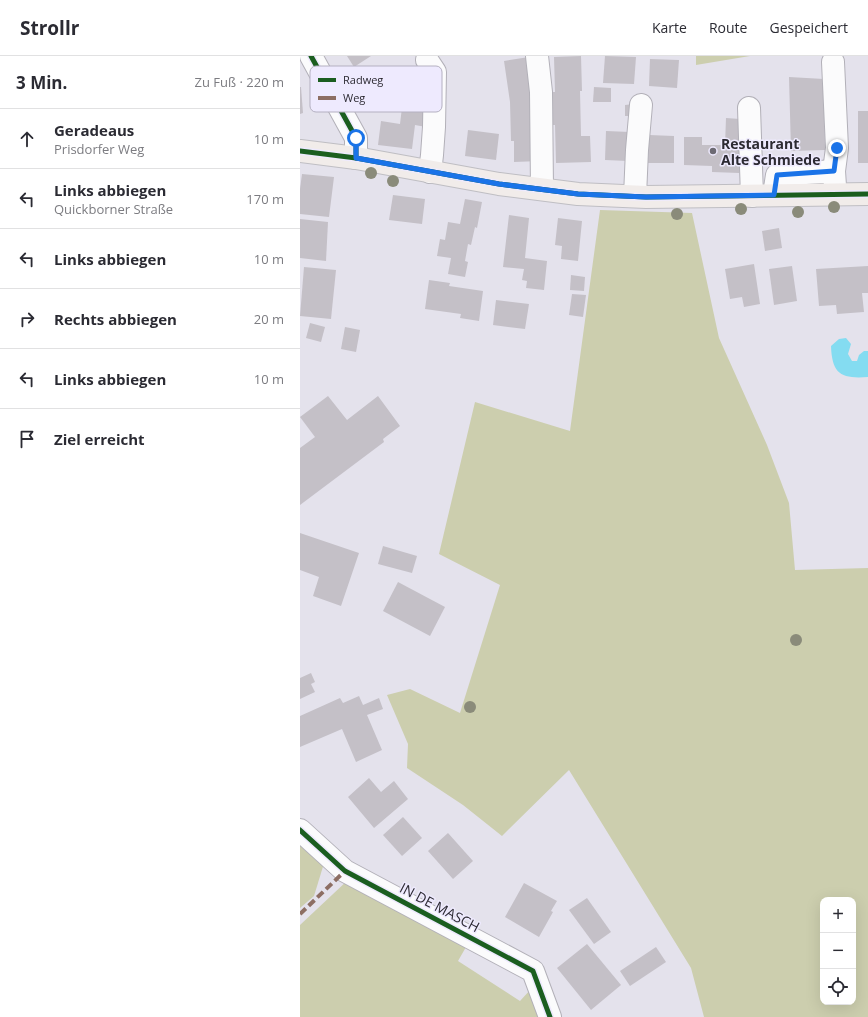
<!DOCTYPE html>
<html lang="de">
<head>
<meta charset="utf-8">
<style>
	body { margin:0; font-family:"Open Sans",sans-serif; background:#f2f2f3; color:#2b2b33 }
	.controls { position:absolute; right:12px; bottom:12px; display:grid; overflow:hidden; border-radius:8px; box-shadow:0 4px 16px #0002 }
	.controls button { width:36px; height:36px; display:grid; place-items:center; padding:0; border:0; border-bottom:1px solid #e1e1e2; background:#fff; color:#2b2b33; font:20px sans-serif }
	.stop { position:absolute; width:12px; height:12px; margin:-9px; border:3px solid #1a73e8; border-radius:50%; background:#fff }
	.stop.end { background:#1a73e8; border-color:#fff; box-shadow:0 1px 4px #0008 }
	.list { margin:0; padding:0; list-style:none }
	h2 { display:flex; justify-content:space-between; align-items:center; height:52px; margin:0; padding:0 16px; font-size:17px }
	h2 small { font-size:13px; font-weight:400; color:#7c7c81 }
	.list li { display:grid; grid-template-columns:26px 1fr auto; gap:12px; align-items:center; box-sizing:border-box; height:60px; padding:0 16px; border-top:1px solid #e1e1e2 }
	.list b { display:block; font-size:15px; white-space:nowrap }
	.list p { margin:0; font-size:13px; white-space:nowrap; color:#7c7c81 }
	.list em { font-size:13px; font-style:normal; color:#7c7c81 }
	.icon { flex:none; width:22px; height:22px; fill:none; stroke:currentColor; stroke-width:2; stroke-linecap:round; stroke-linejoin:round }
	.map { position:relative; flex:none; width:568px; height:961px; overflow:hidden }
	header { display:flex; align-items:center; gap:24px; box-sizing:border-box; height:56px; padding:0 20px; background:#fff; border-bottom:1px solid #e1e1e2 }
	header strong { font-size:19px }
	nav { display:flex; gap:22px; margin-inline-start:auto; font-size:14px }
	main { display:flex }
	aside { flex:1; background:#fff }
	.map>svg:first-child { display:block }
</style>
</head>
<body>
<header>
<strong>Strollr</strong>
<nav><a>Karte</a><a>Route</a><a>Gespeichert</a></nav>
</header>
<main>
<aside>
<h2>3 Min.<small>Zu Fuß · 220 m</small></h2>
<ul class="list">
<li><svg class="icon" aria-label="ahead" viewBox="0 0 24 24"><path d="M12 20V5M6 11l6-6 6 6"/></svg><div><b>Geradeaus</b><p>Prisdorfer Weg</p></div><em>10 m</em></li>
<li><svg class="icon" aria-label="left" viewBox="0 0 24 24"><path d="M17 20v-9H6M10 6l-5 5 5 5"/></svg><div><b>Links abbiegen</b><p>Quickborner Straße</p></div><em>170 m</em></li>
<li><svg class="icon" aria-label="left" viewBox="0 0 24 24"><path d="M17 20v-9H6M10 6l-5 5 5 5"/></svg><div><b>Links abbiegen</b></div><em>10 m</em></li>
<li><svg class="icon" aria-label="right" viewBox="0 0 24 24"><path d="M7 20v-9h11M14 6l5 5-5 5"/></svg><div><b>Rechts abbiegen</b></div><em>20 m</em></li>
<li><svg class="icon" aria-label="left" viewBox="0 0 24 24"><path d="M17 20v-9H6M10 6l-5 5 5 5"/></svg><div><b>Links abbiegen</b></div><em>10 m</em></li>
<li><svg class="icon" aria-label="arrive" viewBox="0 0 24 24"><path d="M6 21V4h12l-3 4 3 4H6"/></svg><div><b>Ziel erreicht</b></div></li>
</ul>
</aside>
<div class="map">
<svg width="568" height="961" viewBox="0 0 568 961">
	<rect width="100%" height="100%" fill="#e4e2ec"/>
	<g fill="#ccceae" fill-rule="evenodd">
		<path d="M396,0H450L396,9Z"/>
		<path d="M300,154L392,157L419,282L467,389L489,447L495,514L568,512V961H404L391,912L269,714L202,780L163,749L107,712L108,688L87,639L110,633L160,657L200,529L139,498L175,346L270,375ZM523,844H553V946H523Z"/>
		<path d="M0,783L25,804L14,840L0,852Z"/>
		<path d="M49,823L166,891L158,905L220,945L231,933L240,961H0V869Z"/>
	</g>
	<path fill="#84dcf1" d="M546,282L551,288L548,298L552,305H557L559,299L564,295H568V321C541,323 532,318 531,290L539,283Z"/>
	<g fill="#c4c0c7">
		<path d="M47,0H71L54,11Z"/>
		<path d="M281,0L282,35H280L281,80H290L291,106L256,107L255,69H253L252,36H255L254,1Z"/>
		<path d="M305,0L336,1L334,28L303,27Z"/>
		<path d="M229,1L240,105L214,106V85H211L210,46L204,5Z"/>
		<path d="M350,3L379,4L377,32L349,30Z"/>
		<path d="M109,18L129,20L126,71L115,69L112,93L78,89L81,65L100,68L104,35H106Z"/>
		<path d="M489,21L524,23L525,94L491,95Z"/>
		<path d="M0,31H1L3,57L0,58Z"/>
		<path d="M294,31L311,32V46H293Z"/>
		<path d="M334,48L335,60H325V49Z"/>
		<rect x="558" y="55" width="10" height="52"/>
		<path d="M426,62L440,63L439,117L412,116V110L384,109V81H402V89H425Z"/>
		<path d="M168,74L199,78L196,104L165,100Z"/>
		<path d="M306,75L330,76L328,105L305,104Z"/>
		<path d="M349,79L374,80V107H348Z"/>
		<path d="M2,118L34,121L29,161L0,158V133Z"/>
		<path d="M93,139L125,143L122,168L89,164Z"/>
		<path d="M165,143L182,146L177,172L175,171L171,189L168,188L165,205L168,206L165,221L148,218L151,202L137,200L140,183L145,184L148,166L160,168Z"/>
		<path d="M209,159L229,162L225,202L247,205L244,234L226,232L227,225L222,224L224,213L203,211Z"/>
		<path d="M258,162L282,165L278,205L261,203L262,190L255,189Z"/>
		<path d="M0,163L28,166L26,205L0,202Z"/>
		<path d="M479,172L482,192L465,195L462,175Z"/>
		<path d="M454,208L460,248L444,251L442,241L430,243L425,213Z"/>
		<path d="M492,210L497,245L474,249L469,213Z"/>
		<path d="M568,210V237H562L564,256L537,258L536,249L519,250L516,213Z"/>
		<path d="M4,211L36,214L31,263L0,260Z"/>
		<path d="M271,219L285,221L284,235L270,234Z"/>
		<path d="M129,224L150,227L149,230L183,235L179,265L160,262L161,258L125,253Z"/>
		<path d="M272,238L286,239L283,261L269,259Z"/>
		<path d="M196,244L229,248L225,273L193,269Z"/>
		<path d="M10,267L25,271L21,286L6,282Z"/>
		<path d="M45,271L60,274L56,296L41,293Z"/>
		<path d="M28,340L47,364L78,340L100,370L83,383L84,386L0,449V392L15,381L0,361Z"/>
		<path d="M0,477L59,497L41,550L13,540L19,521L0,514Z"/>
		<path d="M83,490L117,500L112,517L78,508Z"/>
		<path d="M98,526L145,551L130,580L83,555Z"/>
		<path d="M11,617L15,626L11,628L15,636L0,643V622Z"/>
		<path d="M59,640L63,649L79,642L83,653L67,659L82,694L56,706L42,673L0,691V660L40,642L43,647Z"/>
		<path d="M69,722L81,736L94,725L108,743L74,772L48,741Z"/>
		<path d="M103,761L122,782L102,800L83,779Z"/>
		<path d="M148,777L173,805L153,823L128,795Z"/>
		<path d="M224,827L257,845L251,855L253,856L239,881L205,861Z"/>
		<path d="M287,842L311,876L294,888L269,854Z"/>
		<path d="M287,888L321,929L291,954L257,912Z"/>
		<path d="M356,891L366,906L330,930L320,915Z"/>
	</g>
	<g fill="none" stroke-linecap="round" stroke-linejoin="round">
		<defs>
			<g id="minor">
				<path d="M11,0L56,82V102"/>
				<path d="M237,0L241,36L242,133"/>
				<path d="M127,4L135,16L134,71L132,99L130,116"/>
				<path d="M533,6L537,92L534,115"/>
				<path d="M449,52L452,140"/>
				<path d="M474,139L477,119L534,115L535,130"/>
				<path d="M335,140L337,94L341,49"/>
				<path d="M0,774L45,815L233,915L250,961"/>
			</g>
			<path id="major" d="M0,95L56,102L199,128L278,138L346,141L568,138"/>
		</defs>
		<use href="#minor" stroke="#b2b0b8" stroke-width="24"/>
		<use href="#major" stroke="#bfbec3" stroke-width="24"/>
		<use href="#minor" stroke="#fbfbfc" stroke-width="22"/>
		<use href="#major" stroke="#f1ecea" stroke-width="22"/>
		<path stroke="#8d6e63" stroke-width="4" stroke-dasharray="8 4" stroke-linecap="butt" d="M0,858L45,815"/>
		<defs>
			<g id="cycleway">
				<path d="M11,0L56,82V102"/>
				<path d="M0,95L56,102L199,128L278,138L346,141L568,138"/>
				<path d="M0,774L45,815L233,915L250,961"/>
			</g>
		</defs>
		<use href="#cycleway" stroke="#eeeafe" stroke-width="8"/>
		<use href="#cycleway" stroke="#1b5e20" stroke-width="5"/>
	</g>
	<g fill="#8a8b7a">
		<circle cx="71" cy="117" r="6"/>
		<circle cx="93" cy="125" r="6"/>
		<circle cx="534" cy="151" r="6"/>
		<circle cx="441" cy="153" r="6"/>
		<circle cx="498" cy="156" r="6"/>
		<circle cx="377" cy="158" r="6"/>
		<circle cx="496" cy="584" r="6"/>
		<circle cx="170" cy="651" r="6"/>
	</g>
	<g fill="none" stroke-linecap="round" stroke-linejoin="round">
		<path stroke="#1a73e8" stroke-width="5" d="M56,82V102L199,128L278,138L346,141L474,139L477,119L534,115L537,92"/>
	</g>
	<circle fill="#6c6a73" stroke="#eeeafe" stroke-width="1.5" cx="413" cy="95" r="4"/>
	<g text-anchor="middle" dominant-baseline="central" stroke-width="3" stroke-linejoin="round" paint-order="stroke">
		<g font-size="14" font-weight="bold" fill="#2c2a32" stroke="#eeeafe" text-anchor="start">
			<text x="421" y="87">Restaurant<tspan x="421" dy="16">Alte Schmiede</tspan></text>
		</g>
		<g font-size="14" fill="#2c2a32" stroke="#eeeafe">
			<text transform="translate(140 851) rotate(28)">IN DE MASCH</text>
		</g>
	</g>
	<rect x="10" y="10" width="132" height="46" rx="6" fill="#eeeafe" stroke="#b4b0c1" stroke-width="1"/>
	<rect x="18" y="22" width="18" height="4" fill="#1b5e20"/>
	<rect x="18" y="40" width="18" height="4" fill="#8d6e63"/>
	<g font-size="11" fill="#2c2a32">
		<text x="43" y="28">Radweg</text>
		<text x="43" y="46">Weg</text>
	</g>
</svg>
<div class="controls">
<button>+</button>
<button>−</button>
<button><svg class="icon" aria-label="locate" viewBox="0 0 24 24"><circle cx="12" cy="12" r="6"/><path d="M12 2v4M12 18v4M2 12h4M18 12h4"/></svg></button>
</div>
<div class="stop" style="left:56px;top:82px"></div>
<div class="stop end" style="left:537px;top:92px"></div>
</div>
</main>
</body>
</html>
